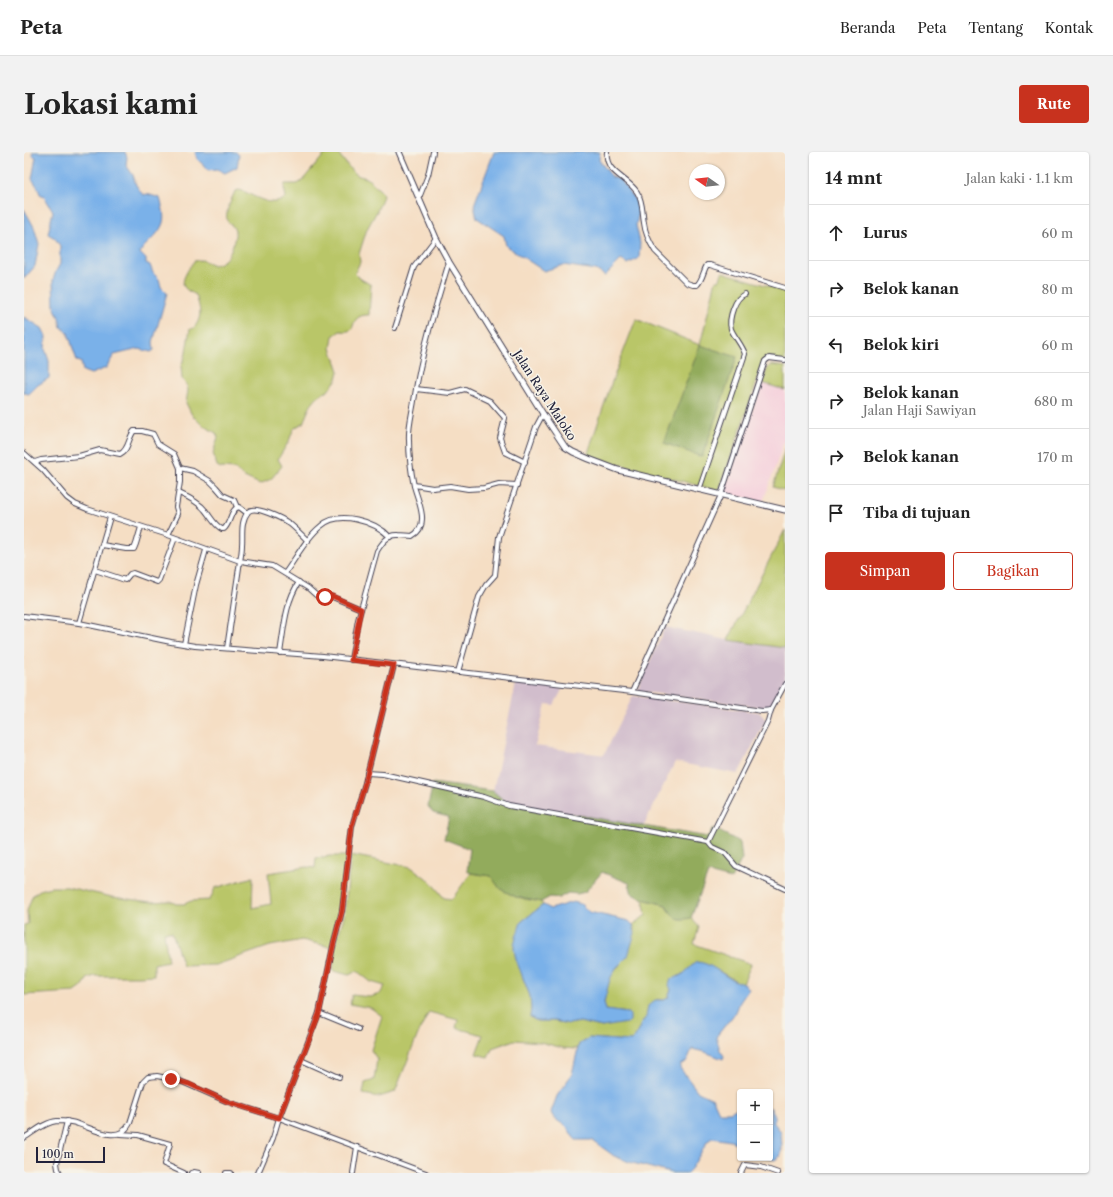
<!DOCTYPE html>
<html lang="id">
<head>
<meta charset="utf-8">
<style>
	body { margin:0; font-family:"Libre Caslon Text",serif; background:#f2f2f2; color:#222 }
	.controls { position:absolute; right:12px; bottom:12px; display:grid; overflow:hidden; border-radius:4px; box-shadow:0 1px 3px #0004 }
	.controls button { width:36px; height:36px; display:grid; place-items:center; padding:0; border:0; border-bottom:1px solid #e0e0e0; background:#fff; color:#222; font:20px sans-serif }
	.compass { position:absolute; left:665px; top:12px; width:36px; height:36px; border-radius:50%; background:#fff; box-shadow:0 1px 3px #0004; rotate:284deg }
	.scale { position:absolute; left:12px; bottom:10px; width:69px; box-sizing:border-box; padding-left:4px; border:2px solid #22223b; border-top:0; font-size:11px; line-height:14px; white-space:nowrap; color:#22223b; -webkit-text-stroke:3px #f7f3e8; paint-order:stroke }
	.stop { position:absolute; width:12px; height:12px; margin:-9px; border:3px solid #c8321e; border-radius:50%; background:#fff }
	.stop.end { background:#c8321e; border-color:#fff; box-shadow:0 1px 4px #0008 }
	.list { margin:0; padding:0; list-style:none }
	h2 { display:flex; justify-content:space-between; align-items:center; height:52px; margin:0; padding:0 16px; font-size:17px }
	h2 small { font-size:13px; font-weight:400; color:#767676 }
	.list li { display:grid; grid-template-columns:26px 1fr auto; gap:12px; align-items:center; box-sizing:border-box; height:56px; padding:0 16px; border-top:1px solid #e0e0e0 }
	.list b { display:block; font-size:15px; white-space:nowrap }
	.list p { margin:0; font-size:13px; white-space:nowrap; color:#767676 }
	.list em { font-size:13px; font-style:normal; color:#767676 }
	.actions { display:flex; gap:8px; padding:12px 16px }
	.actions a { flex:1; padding:9px 0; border:1px solid #c8321e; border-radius:4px; text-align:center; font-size:14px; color:#c8321e }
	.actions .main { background:#c8321e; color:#fff }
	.icon { flex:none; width:22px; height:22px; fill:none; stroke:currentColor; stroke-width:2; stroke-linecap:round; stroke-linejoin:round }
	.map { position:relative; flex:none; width:761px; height:1021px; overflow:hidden; border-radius:4px }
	header { display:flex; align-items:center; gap:24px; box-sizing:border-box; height:56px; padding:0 20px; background:#fff; border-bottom:1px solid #e0e0e0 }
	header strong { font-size:19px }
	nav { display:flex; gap:22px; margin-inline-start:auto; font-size:14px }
	.intro { display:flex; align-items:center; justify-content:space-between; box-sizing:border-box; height:96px; padding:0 24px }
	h1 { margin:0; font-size:28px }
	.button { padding:10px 18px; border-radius:4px; background:#c8321e; color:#fff; font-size:14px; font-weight:700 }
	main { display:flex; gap:24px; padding:0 24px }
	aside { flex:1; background:#fff; border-radius:4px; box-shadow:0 1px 3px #0004 }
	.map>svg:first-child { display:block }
</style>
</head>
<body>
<header>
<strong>Peta</strong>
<nav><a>Beranda</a><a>Peta</a><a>Tentang</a><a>Kontak</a></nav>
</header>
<div class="intro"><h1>Lokasi kami</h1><a class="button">Rute</a></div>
<main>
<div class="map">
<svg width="761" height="1021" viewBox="0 0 761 1021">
	<rect width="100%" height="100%" fill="#f7f3e8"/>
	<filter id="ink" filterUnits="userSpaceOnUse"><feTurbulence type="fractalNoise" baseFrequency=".025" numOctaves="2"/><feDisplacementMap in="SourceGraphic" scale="8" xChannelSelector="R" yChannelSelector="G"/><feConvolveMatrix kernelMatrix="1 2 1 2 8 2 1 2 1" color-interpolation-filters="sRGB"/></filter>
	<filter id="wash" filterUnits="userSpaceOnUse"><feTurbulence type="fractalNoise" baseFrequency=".012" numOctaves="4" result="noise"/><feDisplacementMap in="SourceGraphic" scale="16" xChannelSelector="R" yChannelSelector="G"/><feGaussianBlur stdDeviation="0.9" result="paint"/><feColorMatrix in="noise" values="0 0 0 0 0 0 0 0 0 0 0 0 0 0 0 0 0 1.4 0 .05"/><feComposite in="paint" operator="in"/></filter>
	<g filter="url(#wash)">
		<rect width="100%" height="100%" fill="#f5dec4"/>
		<path fill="#f5cfdb" d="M738,231L761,238V287L739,350L700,341Z"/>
		<g fill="#d1bdcc">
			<path d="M641,475L704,488L761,496V528L748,553L743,556L613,539Z"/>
			<path d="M492,531L539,536L530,553L522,552L511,594L580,603L609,544L735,560L742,568L714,622L651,610L619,675L483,651L469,639Z"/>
		</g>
		<g fill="#b9c667" stroke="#6e7451">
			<path d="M313,0L328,19L335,24L343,26L358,40L359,44L353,59L343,77L335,102L336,110L331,121L337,127L347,133L345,163C342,163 338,163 335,165C325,172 334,181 316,179L309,184L307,196L315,219L313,227L303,240C289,242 284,260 279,271L272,275L269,278L265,289L254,307L258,314L247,327L236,332L220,325L211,317L197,316L193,314L189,301L194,285L192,281L177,272L168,263L162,251L164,238L163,234L158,227L157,214L161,205L166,177L170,176C179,164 176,157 172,143C169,141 163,139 161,136C155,129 166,115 170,109L178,108L190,113C193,112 197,111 199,109C206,105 212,87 211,79C210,75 206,71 203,69C201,59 207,49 211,39L215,38L219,39C232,45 250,57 262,45L260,36L261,32H273L277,30L300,3L303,1Z"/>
			<path d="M698,120L761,139V210L741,206L695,339L563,304L586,235L612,167L676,193L692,128H696Z"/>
			<path d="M748,213L761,215V238L738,231L744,215Z"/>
			<path d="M761,297V339L749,335Z"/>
			<path d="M761,378V496L704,488Z"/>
			<path d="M327,703L387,715L406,729L420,746L428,747L447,721L467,724L477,737L492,745L517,750L519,753L497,770L492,808L506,844L507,857L506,865L513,869H530L545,872L556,870L578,875L604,861L582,858C577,849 585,820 595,814L611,778L609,773L622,763L619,747L642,753C650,766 651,768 667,766L675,775L670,792L727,812L719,832C704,826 686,811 672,810L658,823L647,827V838L644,846L640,848L634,847L624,854L623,865L617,872L611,885L607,889L565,886L555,892L553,897L539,896L516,890L490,888L468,896L464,905L452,902L459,883L432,876L434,868L405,860L394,882L371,940L355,945L339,942L341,931L350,928L353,907L347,898L358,864L347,856L326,852L328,843L346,845L356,842L361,834L347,830L333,819L325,823L309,819L311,795L320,764Z"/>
			<path d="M306,704H323L316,765L306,795L278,788L246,794L192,813L159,814L148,780H140L144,809L130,812V823L115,824H71L64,826L58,835L51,840L0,843V773L4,772L3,759L8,744L10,742L16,738L27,735H43L88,745L127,750L146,749L152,752H160L167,749L186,748L191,736L229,725L228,756L247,752L244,721L283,715L291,716L292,706Z"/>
		</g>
		<g fill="#92ab5c" stroke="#5a664c">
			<path d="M676,193L713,205L678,305L640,291Z"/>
			<path d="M409,631L469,639L483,651L684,685L689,676L716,690L718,707L707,727L684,721L667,766C651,769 650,766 642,753L619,747L608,742L605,731L578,720L561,740L553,742L544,741L535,746L526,745L517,750L492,745L476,737L467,724L447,721L443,719L446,697L420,687L425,665L409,661L404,654Z"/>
		</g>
		<g fill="#7ab1e9" stroke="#4e6a92">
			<path d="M8,0H101L103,5L102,13L109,23L112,33L119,43L123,42L136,46C142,67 142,73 126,89C122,93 118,96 116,101L122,107V111L126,113L129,121L135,127L137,135L143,141L129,190L130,198L127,200L115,197L90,203L82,216L67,222L59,219L57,210L53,209L44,181L37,175L35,166L30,154L29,128L32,119L36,112V94L31,86L24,82L29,59L20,44L16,42L13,34L8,27L12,5L9,4Z"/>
			<path d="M171,0H212L215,3L213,15L201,21L193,17L185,18L173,7Z"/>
			<path d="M470,0H576L575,8L588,25L597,28L616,55L612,73L616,91L615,106L604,112L597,108L581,124L572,118L539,113L520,119L482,94L480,84L453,66L450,53Z"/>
			<path d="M0,57L10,75L15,92L11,114L0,127Z"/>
			<path d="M0,165L18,176L22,184L21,197L25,209V226L14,233L5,242L0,241Z"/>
			<path d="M549,750L557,752L565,760L605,769L609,773L611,781L604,804L592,816L586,827L580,850L582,858L604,861L606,863V869L603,871L578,875L556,870L545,872L530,869H513L506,865L507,857L506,844L492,808L490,797V792L497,770L519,753L522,754L526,757Z"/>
			<path d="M672,810C686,810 697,822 709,828C715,831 722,831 725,837L716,850L712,860L695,881L692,885L696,898L700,904L699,907L681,900L668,897L663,909L656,913V916L674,940L689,947L695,960H706L716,955V993L707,989L688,986L684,989L667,1017L663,1021H647L605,1010L590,1004L568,988H552C548,985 547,980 544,977C539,970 529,969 527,960L533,944L548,922L555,892L565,886L607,889L611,885L617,872L622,865L624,854L631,848H640L644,846L647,838L645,833L647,827L658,823Z"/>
			<path d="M746,955L750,961V971L755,977L757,981L758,995L757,1003L751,1008L743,1006H746Z"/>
		</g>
	</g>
	<g filter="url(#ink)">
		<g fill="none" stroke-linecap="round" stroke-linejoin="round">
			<defs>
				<g id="minor">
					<path d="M583,0C580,20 604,26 613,40C619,49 618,60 620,71C621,81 626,91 631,99L663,131L669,133H673C679,127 679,119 683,113H686L761,136"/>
					<path d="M395,46L404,23L409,0"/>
					<path d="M371,176L390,115L412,86"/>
					<path d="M392,237L426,241L441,237L466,249L481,266L476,286L481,300L501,310"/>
					<path d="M0,301L19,318L43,346L51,352L63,357L144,383L216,409L203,496"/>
					<path d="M11,310L17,308L55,304L76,298L96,302C105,298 104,286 110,279H118L129,282L134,292L150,302L156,316V330L152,355L154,362L144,383"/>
					<path d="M156,316L169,319L186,329L192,335L199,343L210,348L213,355"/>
					<path d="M390,333L409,336L426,334L444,337L460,336L475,332L493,333"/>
					<path d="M675,338L721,202C718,193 711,186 707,177C704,167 711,145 721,142"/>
					<path d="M155,341C164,345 175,350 181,358C187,365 190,373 198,377H200C207,371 206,357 215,355L223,361"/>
					<path d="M284,389C278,383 272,377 266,372C259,367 230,352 224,360C216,370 219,382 218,393C218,398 217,404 216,409L248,414L284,436L293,444L299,445L306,444L337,457"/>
					<path d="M78,393L102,397H110L112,392L117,375"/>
					<path d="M71,418L101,428L106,422L109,421L133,430L135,428L151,386"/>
					<path d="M261,421C272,406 282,386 297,374C315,358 351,369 366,385"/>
					<path d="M0,464L55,471L147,490L171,494L299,504L608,540L738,559L747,558"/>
					<path d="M55,471L86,365"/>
					<path d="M160,492L172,433L182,398"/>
					<path d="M256,501C260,477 261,451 275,430"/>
					<path d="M327,508L334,468L353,399C358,391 364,382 375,383C380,383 384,384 388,384C407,374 394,349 390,334C387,320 385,303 385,288C384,276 388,262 390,249C397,202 411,156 425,110"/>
					<path d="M434,520L455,445L462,433L471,423L475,385L512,275L519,262"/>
					<path d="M608,540L697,343L741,209L745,206L761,208"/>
					<path d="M343,621L359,622L460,645L485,654L684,690L688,695L701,701L712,714L761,737"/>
					<path d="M684,690L744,569L747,558L761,532"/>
					<path d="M295,861L334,877"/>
					<path d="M277,908L315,925"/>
					<path d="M96,982L114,983L146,992L140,1012L160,1021"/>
					<path d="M0,986C10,980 21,970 33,969C40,969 47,969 54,972C70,977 95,993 106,971L119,930L124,925L133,924L156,929L204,950L255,966L402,1021"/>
					<path d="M36,1021L34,1017L33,1011L43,969"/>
					<path d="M167,1021L170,1020L175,1021"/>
					<path d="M202,1021H207"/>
					<path d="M234,1021L249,986L255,966L295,861L310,790L318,759L328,674L341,631L370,513"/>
					<path d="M329,1021L333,995"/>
					<path d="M717,1021L721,1013L737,1015L754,1021"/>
				</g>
				<path id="tertiary" d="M375,0L412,86L425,110L519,262L541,295L549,300L565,307L594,318L761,358"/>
			</defs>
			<use href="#minor" stroke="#423e50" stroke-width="6"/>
			<use href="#tertiary" stroke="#423e50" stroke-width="7"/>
			<use href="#minor" stroke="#fff" stroke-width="4"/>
			<use href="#tertiary" stroke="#fff" stroke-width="5"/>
		</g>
	</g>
	<g fill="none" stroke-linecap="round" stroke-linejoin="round" filter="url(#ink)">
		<path stroke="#c8321e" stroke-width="5" d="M147,927L165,932L204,950L255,966L295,862L310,790L318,759L328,674L341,631L370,513L327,508L337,457L308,444L301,445"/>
	</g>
	<g text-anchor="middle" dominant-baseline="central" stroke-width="3" stroke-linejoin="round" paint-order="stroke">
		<g font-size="12" fill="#22223b" stroke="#f7f3e8">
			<text transform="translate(521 243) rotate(57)">Jalan Raya Maloko</text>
		</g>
	</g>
</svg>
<div class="controls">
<button>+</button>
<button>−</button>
</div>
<svg class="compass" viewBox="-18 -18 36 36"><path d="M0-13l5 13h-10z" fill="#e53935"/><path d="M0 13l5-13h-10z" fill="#767676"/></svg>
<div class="scale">100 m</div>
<div class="stop" style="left:301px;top:445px"></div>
<div class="stop end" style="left:147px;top:927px"></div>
</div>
<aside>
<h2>14 mnt<small>Jalan kaki · 1.1 km</small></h2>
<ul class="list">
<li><svg class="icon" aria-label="ahead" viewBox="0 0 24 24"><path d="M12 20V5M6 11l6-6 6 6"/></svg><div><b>Lurus</b></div><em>60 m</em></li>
<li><svg class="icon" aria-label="right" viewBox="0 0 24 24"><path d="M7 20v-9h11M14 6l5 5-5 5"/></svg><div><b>Belok kanan</b></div><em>80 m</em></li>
<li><svg class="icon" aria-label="left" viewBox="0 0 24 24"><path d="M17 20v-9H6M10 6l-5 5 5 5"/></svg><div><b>Belok kiri</b></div><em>60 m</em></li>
<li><svg class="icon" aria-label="right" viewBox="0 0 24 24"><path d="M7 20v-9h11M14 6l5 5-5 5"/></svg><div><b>Belok kanan</b><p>Jalan Haji Sawiyan</p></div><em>680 m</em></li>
<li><svg class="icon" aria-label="right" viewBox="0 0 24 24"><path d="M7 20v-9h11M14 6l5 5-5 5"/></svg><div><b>Belok kanan</b></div><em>170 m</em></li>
<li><svg class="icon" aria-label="arrive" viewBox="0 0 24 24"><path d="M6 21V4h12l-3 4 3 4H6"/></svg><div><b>Tiba di tujuan</b></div></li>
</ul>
<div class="actions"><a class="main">Simpan</a><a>Bagikan</a></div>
</aside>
</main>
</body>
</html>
